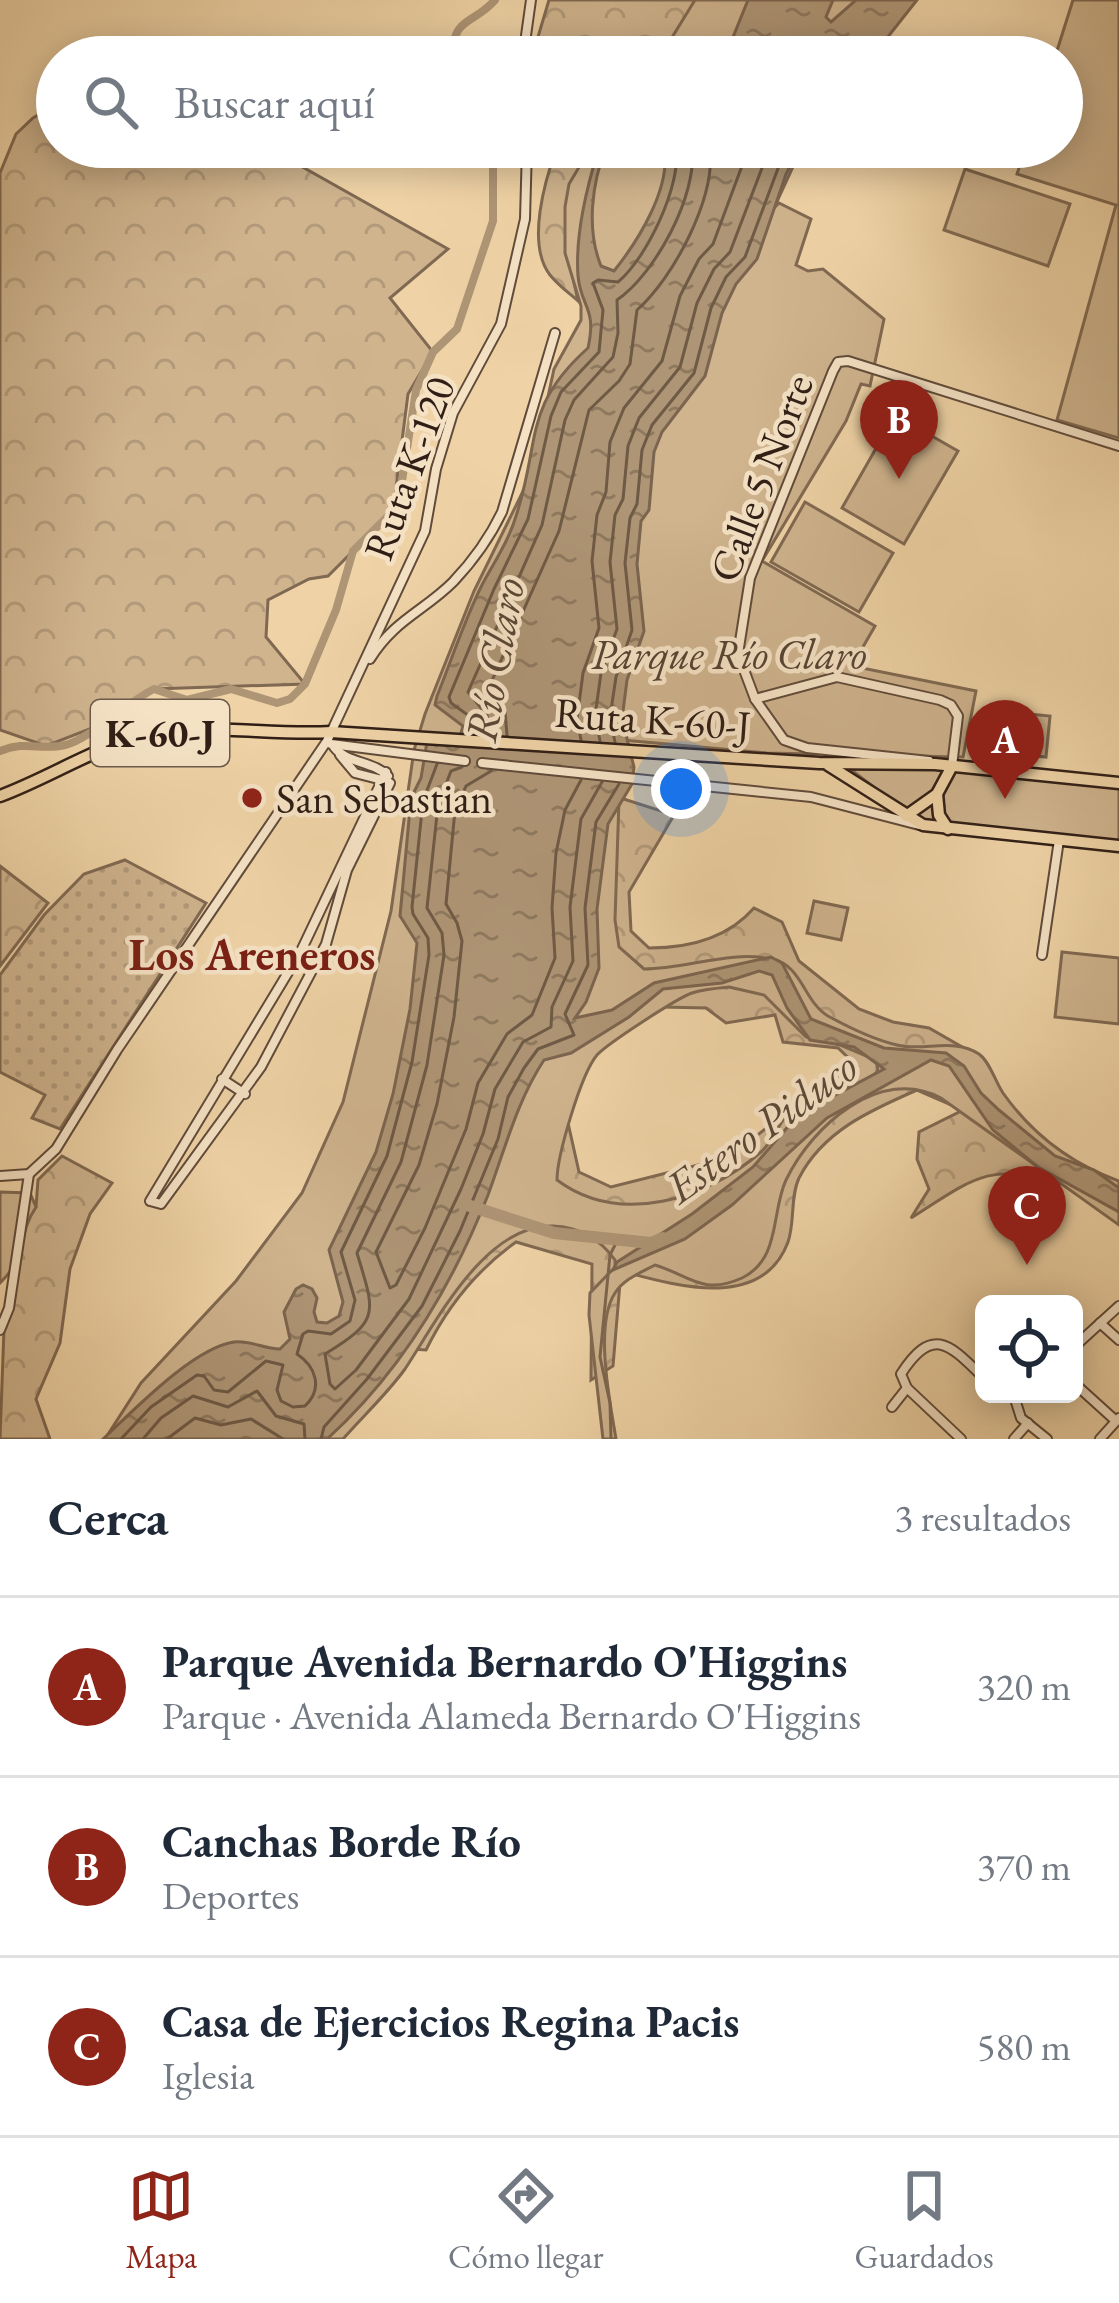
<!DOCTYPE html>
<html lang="es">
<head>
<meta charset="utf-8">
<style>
	body { margin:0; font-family:"EB Garamond",serif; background:#f6f6f7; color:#1f2937 }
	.controls { position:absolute; right:36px; bottom:36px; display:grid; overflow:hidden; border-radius:18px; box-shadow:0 6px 30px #0003 }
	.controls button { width:108px; height:108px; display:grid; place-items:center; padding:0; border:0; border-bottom:3px solid #e0e1e3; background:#fff; color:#1f2937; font:60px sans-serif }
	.you { position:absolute; left:681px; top:789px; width:42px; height:42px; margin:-30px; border:9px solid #fff; border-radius:50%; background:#1a73e8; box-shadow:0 0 0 18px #1a73e833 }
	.badge { display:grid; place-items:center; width:78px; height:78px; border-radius:50%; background:#8f2418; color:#fff; font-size:39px; font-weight:700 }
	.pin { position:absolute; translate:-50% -99px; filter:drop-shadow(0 3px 6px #0008) }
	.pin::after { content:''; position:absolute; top:63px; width:42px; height:36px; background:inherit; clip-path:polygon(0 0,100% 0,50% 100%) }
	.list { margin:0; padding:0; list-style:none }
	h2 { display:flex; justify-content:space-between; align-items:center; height:156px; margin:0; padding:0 48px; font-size:51px }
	h2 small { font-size:39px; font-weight:400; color:#747a83 }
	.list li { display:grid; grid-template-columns:78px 1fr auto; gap:36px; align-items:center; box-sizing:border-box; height:180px; padding:0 48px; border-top:3px solid #e0e1e3 }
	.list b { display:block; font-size:45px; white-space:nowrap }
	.list p { margin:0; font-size:39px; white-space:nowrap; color:#747a83 }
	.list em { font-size:39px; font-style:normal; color:#747a83 }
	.icon { flex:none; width:66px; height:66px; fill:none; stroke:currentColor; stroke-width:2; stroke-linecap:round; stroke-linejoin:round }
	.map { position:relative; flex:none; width:1119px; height:1439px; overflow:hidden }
	.search { position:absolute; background:#fff; box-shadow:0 6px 30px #0003; left:36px; right:36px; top:36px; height:132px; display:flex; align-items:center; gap:30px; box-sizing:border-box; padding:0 42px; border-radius:66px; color:#747a83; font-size:45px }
	.sheet { height:696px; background:#fff }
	nav { display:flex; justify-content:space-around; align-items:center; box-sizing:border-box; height:168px; border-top:3px solid #e0e1e3; background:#fff; font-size:33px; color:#747a83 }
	nav a { display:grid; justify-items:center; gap:6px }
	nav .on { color:#8f2418 }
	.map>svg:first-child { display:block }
</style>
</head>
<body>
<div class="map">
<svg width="1119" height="1439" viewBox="0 0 1119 1439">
	<defs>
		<pattern id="grass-dots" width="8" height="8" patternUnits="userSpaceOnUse" patternTransform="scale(3)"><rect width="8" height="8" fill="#cfb48e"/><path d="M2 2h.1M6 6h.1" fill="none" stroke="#b29a7a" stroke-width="1.8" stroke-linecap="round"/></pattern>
		<pattern id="forest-crowns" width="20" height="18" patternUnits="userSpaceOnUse" patternTransform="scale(3)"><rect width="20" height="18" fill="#cfb48e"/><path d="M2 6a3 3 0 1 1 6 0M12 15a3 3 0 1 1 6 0" fill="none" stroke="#b29a7a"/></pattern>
		<pattern id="water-ripples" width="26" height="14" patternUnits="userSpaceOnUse" patternTransform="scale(3)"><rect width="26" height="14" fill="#ae9575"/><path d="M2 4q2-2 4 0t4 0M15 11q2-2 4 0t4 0" fill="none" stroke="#8e795f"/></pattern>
	</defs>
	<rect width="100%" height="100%" fill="#efd3a6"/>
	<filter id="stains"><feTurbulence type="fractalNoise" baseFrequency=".00167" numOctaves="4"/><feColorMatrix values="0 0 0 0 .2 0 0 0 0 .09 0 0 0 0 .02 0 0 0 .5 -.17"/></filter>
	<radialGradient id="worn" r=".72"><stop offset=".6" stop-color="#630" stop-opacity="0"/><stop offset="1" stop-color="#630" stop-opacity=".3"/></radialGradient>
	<path fill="url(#grass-dots)" stroke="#806952" stroke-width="3" d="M125,860L206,903L60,1129L32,1118L45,1095L0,1072V975L44,915L84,874Z"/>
	<g fill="url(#forest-crowns)" stroke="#806952" stroke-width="3">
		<path d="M549,0H698L682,37L654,50L648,57H532Z"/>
		<path d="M57,104V147H267L448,249L390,298L433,352L408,394L393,511L328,576L309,579L268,600L266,637L305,684L154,689L95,727L46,746L0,730V173L16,134L33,118Z"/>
		<path d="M557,147H596L571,269L578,301C569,293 558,285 550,275C526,244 545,180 557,147Z"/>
		<path d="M608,794L674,815L629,892L631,931L649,948C689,948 727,939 754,908L782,922L799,961L859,1009L893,1022L929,1028L962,1047L1007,1114L1084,1176L1055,1185C992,1157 964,1185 911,1218L929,1189L917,1159L919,1132L963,1110L917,1090C871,1110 823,1131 799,1178C790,1197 795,1223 788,1242C762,1312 674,1285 621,1271L613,1366L591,1380L592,1264L516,1242C477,1270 447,1307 426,1350L410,1349L568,1123L579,1172L611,1187L730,1157L824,1082L857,1066L838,1048L783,1042L775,1015L726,1023L706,1008L662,1007L597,916Z"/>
		<path d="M0,866L48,903L0,966Z"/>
		<path d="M62,1156L112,1183L90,1214L70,1269L60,1343L36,1399L50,1439H0L4,1329L27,1220L36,1207L38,1180Z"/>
	</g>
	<g fill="#cfb48e" stroke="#806952" stroke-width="3" fill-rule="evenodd">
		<path d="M695,0H916L867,57H660Z"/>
		<path d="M1073,0H1119V438L1057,420L1116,205L1017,174L1026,147H1062V57H1055Z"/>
		<path d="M591,147H802L774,208L779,203L811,219L796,265L808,271L823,269L884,319L870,386L861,384L846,421L762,561L875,626L852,666L976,691L963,757L767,753L621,740L615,920L619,947L644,969C687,969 729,950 772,959C802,965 804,1002 828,1016C848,1027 875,1040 897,1045C923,1052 954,1037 979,1054C990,1062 995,1081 1003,1093C1032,1134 1072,1164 1119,1181V1225L941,1098C880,1065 812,1126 786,1180C771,1212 781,1259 742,1278C702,1296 689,1275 655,1265C640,1273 624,1279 615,1293C594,1325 610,1402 616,1439H603L589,1315L590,1293L615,1267V1260C600,1239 579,1227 553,1226C485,1224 437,1321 405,1369C387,1394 363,1416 343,1439H105L141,1383L236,1281L302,1193L343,1102L391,911L414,750L425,714L474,591L531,475L554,369L581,320V306L565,253V207L569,184ZM729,987L764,995L806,1037L838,1044L876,1060L878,1071C856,1093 818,1087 794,1107C779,1119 775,1140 761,1152C707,1199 620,1227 557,1180C557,1156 581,1074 597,1055C607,1044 677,998 692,993C703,989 717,988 729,987Z"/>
		<path d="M965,169L1070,204L1048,266L944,230Z"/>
		<path d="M895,415L958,451L904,544L842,508Z"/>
		<path d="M805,502L893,553L859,612L771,562Z"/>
		<path d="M1009,712L1050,716L1046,757L1005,753Z"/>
		<path d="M849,768H936L1119,786V842L940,825L911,816Z"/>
		<path d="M814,901L848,908L841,940L807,933Z"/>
		<path d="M1062,952L1119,958V1024L1055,1017Z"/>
		<path d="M0,1192L30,1193L36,1207C16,1237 29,1255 0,1283Z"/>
	</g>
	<g fill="url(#water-ripples)" stroke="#7c654f" stroke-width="3">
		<path d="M748,0H833L826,17L831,22L856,0H917L872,57H725Z"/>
		<path d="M599,147H606C592,183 586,229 601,266L614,271C638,241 672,187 664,147H800L786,174L757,259L736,284L722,313L705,376L662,432L654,452L649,510L641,521L637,564L644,631L627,680L622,719L634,767L632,784L608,824L597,909L599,968L586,1002L575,1018L612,1010L654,983L771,957L782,963L811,1019L884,1048L946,1053L964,1066L981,1093L999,1110L1055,1156L1094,1170L1119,1188V1212L1038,1167L993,1130L949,1066L931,1060L827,1118L732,1205L685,1239L613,1270L617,1262L692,1214L753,1167L798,1115L884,1069L854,1047L810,1040L787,1008L772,975L759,971L722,983L663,989L629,1017L571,1053L544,1060C517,1101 505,1149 488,1195C452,1286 400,1373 327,1439H103C133,1411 193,1348 234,1342C251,1340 263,1349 280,1349L290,1339L284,1312L296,1289L303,1285L312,1289L317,1298L314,1312L317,1322L327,1323L339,1316L343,1302L329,1250L376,1152L393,1094L410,1009L417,943L400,916L411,798L421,778L427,742L459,740L463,726L435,705L437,696C452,659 465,618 483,583C495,561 509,540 516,516C541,441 522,407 588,348C597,307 581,308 578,276C575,234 587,187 599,147Z"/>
	</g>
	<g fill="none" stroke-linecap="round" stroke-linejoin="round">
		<g stroke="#6f5a46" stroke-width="3">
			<path d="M474,733L472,718L451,703L449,697L494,589L528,519L551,416L561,392L599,352L603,310L593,283L598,280L618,282C647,258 682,184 676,147"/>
			<path d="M489,734L487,715L468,692L542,525L565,420L574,400L613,357L618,333L617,300C655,274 698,195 692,147"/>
			<path d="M507,735L505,712L490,685L559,531L589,410L619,381L630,364L637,310C674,277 716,198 710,147"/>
			<path d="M581,740L577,719L583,673L599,628L592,561L597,515L606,492L610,442L624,408L662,361L680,296L699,259L713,244L749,147"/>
			<path d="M600,741L595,716L601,673L617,629L610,562L615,515L623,499L628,446L639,418L680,367L697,303L714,269L730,252L770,147"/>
			<path d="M615,742L610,717L616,677L632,630L625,563L630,518L637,504L642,450L652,425L694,373L711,308L726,277L745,257L786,147"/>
			<path d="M462,767L451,771L438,805L427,908L442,933L444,955L427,1065L401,1162L357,1253C375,1313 381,1320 325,1354L330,1384L335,1389L356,1370L409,1299L461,1189L483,1134L495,1089L523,1042L551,1027L552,1007L573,961L570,907L581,819L602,782"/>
			<path d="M491,771L466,786L455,810L446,904L457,923L462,941L454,1017L437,1104L419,1165L376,1252L390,1288L396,1285L425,1228L466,1129L478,1083L507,1034L532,1015L555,958L552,908L556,853L565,810L581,780"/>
			<path d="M121,1439L151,1407L197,1375L204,1376L214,1390L228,1392L266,1361L283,1365L277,1390L281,1401L293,1407L305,1406C324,1388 315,1366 297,1354L303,1334L308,1331L331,1334L350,1321L355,1300L341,1252L387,1156L412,1062L429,955L428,938L413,914L412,907L423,801L437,764"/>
			<path d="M143,1439L161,1418L193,1396L228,1407L257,1391L276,1416L304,1424L305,1439"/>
			<path d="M167,1439L195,1418L221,1425L251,1419L283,1439"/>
			<path d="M321,1439L324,1427L367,1379L422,1306L460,1231L498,1139L508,1097L524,1068L538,1049L574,1035L565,1014L588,965L585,908L596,822L619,784"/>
		</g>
		<path stroke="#7c654f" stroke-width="3" d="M611,1439L610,1403L600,1357L610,1255L618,1239"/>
		<g stroke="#ae9575" stroke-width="8">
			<path d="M452,57C453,16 473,25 495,0"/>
			<path d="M0,751C27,740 41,751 65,745C90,739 127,702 154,689L187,700L231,689L277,703L290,699L305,684L336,610L353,551L393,511L400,494L416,390L433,352L457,329L493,221V147"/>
		</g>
		<path stroke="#ae9575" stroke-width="12" d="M467,1205L554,1233L651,1243L663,1238"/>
		<defs>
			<g id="minor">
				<path d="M523,57L531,0"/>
				<path d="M370,659C394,620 424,611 453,582C472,562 490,537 502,512L555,333"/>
				<path d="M755,699L837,677L940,700L951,705L958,716L952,766"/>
				<path d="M331,744L465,761"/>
				<path d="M334,747C346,763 373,761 388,776"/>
				<path d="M340,755L355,773L382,780"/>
				<path d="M929,761L807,748L784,740L755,699L738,654L750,578L833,371L838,362L848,361L1119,446"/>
				<path d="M482,763L811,797L919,825"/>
				<path d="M386,772L301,951L150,1201L161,1204L261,1067L326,944L347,870L390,783"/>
				<path d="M1042,955L1059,840"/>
				<path d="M222,1079L245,1094"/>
				<path d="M0,1176L29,1174L56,1149L117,1050L327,741L425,531L436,469L453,413L501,324L525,219L527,147"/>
				<path d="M1100,1323L1119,1340"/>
				<path d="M0,1330L9,1308L29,1174"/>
				<path d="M1074,1347L1119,1306"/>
				<path d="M1074,1383L1116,1421"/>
				<path d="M1005,1394L1014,1396L1021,1418L1047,1439"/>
				<path d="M892,1407L907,1388"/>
				<path d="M961,1439L907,1388L901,1374C933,1324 950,1345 984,1378"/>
				<path d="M1014,1439L1028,1423"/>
				<path d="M1100,1439L1119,1418"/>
			</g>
			<g id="major">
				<path d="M828,765L923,825L1119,846"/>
				<path d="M937,794L939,815L948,829"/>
				<path d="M0,796C49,778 95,747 146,735C203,722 271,736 331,732L819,763L935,764L1119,783"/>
				<path d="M906,816L937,794L952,766"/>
			</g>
		</defs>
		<use href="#minor" stroke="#604b3a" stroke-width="12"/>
		<use href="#major" stroke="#301e16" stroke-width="15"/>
		<use href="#minor" stroke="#f5e2c5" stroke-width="8"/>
		<use href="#major" stroke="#efd3a6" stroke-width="10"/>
	</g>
	<circle fill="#8f2418" stroke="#f5e2c5" stroke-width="4.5" cx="252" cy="798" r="12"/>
	<g text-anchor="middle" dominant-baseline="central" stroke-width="9" stroke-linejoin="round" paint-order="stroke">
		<rect fill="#f5e2c5" stroke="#6b594a" stroke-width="3" x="91" y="700" width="138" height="66" rx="9"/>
		<g font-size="39" font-weight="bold" fill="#301e16">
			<text x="160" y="733">K-60-J</text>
		</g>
		<g font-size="42" fill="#301e16" stroke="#f5e2c5">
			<text transform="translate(409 468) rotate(-70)">Ruta K-120</text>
			<text transform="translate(761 478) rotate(-69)">Calle 5 Norte</text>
			<text transform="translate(653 719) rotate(4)">Ruta K-60-J</text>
		</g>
		<g font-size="42" font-style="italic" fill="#584434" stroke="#f5e2c5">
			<text x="729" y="654">Parque Río Claro</text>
		</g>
		<g font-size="42" fill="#301e16" stroke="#f5e2c5" text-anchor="start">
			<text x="276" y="798">San Sebastian</text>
		</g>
		<g font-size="45" font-style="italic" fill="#5c4837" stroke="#f5e2c5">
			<text transform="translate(494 660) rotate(-80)">Río Claro</text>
			<text transform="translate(761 1126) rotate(-36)">Estero Piduco</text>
		</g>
		<g font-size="45" font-weight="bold" fill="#7a1f14" stroke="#f5e2c5">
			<text x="252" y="954">Los Areneros</text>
		</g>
	</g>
	<rect width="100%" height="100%" filter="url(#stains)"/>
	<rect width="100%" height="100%" fill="url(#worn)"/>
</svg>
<div class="controls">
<button><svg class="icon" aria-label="locate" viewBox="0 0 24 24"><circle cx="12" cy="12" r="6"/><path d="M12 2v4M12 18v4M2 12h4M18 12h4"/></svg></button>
</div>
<div class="you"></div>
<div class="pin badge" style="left:1005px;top:799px">A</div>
<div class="pin badge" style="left:899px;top:479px">B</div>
<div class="pin badge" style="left:1027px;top:1265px">C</div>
<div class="search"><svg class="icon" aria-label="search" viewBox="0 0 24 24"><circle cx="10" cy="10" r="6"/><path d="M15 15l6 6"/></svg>Buscar aquí</div>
</div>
<section class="sheet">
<h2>Cerca<small>3 resultados</small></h2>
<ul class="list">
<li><span class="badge">A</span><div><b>Parque Avenida Bernardo O'Higgins</b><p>Parque · Avenida Alameda Bernardo O'Higgins</p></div><em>320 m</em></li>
<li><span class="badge">B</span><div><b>Canchas Borde Río</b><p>Deportes</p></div><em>370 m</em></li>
<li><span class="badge">C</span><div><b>Casa de Ejercicios Regina Pacis</b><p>Iglesia</p></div><em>580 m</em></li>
</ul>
</section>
<nav>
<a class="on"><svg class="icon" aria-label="map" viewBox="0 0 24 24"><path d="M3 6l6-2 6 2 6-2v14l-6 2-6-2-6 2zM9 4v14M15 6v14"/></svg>Mapa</a>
<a><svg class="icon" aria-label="directions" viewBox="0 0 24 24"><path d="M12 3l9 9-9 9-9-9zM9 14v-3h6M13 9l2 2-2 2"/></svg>Cómo llegar</a>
<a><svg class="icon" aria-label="saved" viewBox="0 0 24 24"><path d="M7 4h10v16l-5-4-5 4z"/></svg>Guardados</a>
</nav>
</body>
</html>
